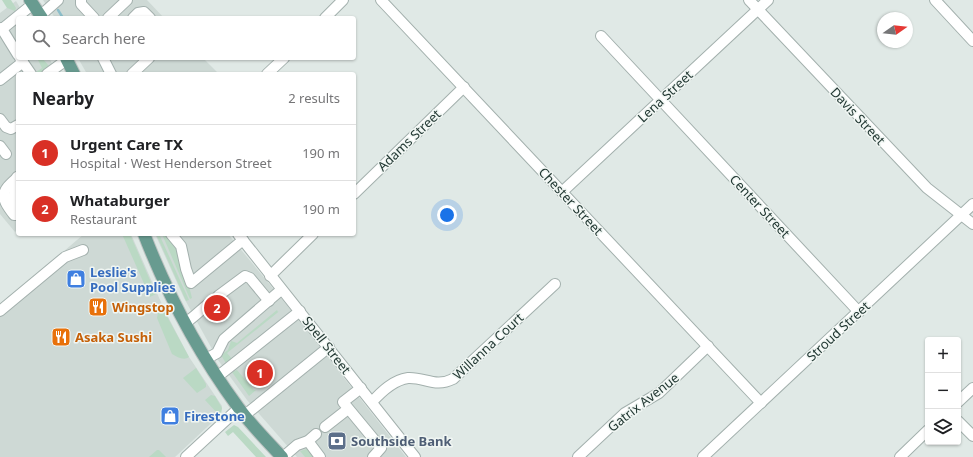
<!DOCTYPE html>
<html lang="en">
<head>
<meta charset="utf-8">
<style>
	body { margin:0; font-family:"Noto Sans",sans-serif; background:#f6f6f6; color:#202124 }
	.controls { position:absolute; right:12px; bottom:12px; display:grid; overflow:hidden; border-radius:4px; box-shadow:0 1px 3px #0004 }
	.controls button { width:36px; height:36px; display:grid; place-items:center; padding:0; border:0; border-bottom:1px solid #e0e0e0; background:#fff; color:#202124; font:20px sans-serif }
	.compass { position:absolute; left:877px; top:12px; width:36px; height:36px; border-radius:50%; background:#fff; box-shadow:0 1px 3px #0004; rotate:76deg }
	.you { position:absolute; left:447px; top:215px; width:14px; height:14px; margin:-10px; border:3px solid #fff; border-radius:50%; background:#1a73e8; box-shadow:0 0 0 6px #1a73e833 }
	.badge { display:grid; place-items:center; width:26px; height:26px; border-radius:50%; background:#d93025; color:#fff; font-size:13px; font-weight:700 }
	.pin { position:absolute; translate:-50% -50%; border:2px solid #fff; box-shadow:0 1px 4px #0006 }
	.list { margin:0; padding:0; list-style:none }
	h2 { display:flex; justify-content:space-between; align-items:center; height:52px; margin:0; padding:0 16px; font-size:17px }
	h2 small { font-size:13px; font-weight:400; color:#757577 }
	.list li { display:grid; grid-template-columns:26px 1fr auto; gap:12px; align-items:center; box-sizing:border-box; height:56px; padding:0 16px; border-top:1px solid #e0e0e0 }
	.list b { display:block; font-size:15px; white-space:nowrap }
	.list p { margin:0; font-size:13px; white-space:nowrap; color:#757577 }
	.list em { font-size:13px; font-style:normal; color:#757577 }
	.icon { flex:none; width:22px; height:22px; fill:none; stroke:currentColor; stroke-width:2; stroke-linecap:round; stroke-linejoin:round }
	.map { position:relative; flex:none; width:973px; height:457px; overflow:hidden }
	.search { position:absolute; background:#fff; box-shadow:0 1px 3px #0004; left:16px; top:16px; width:340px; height:44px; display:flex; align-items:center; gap:10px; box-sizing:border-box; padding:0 14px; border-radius:4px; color:#757577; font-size:15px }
	.panel { position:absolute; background:#fff; box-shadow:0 1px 3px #0004; left:16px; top:72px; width:340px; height:164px; border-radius:4px }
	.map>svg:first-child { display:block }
</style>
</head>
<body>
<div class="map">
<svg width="973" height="457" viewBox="0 0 973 457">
	<rect width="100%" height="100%" fill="#e0e9e6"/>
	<g fill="#ced9d5">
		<path d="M43,0H147L164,18H55Z"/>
		<path d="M16,1L26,18H18V58H49L58,74H18V229L15,232L0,214V13Z"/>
		<path d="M78,58H203L219,74H87Z"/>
		<path d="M84,234H131L164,309L189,357L222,406L221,414L175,457H0V306Z"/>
		<path d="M155,234H228L286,304L406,457H297L247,400L218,360L184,298Z"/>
	</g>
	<g fill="#bad9c4">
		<path d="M2,0H11L16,8L15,11L7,8Z"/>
		<path d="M37,58H42L49,66L39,74L36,72L42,68Z"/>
		<path d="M122,234H130L156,294L150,297Z"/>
		<path d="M156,234H159L189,300L186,301Z"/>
		<path d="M162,234H169L179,247L192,298L190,299Z"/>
		<path d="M163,309L189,357C184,361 177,357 172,354L157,318L158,313Z"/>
		<path d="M282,309L227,353L233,360L227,365L221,355L228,350L231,341L237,343L277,310L278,312Z"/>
		<path d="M196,368L206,384V387L197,393L183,378Z"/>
		<path d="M237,370L254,390H256L249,396L232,372Z"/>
		<path d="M211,395L215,396L222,408L221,413L212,421L218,414L205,400Z"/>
		<path d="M234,425L238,427L266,457H256L233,432L228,436L225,432Z"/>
		<path d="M307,449L315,457H305L300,451Z"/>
		<path d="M157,450H159L166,457H149Z"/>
	</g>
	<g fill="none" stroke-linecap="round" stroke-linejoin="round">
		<path stroke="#8cbeca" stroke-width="2.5" d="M58,10L63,18"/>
		<defs>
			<g id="minor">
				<path d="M81,0V4L94,18"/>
				<path d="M381,0L761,403"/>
				<path d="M749,0L927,188L973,224"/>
				<path d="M935,0L973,41"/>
				<path d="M41,15L58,0"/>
				<path d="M108,18L127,0"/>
				<path d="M133,18L138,13L144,12L150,18"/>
				<path d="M325,18L343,0"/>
				<path d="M0,28L2,29L33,4"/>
				<path d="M2,29L18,55"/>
				<path d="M601,36L859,312"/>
				<path d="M20,58L31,74"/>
				<path d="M103,58L111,74"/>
				<path d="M47,74L69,58"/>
				<path d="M132,74L149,58"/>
				<path d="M267,74L284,58"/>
				<path d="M0,80L23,62"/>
				<path d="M0,119L6,127L11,129L18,125"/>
				<path d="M0,146L6,154"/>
				<path d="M17,177L15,191L18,195"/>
				<path d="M18,177C0,192 0,197 14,215H18"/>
				<path d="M15,191L12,201L18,206"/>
				<path d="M562,192L768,0"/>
				<path d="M354,194L464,87"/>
				<path d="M171,234L181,246L186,269L191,283L243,240"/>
				<path d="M238,234L415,457"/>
				<path d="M270,276L313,234"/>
				<path d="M218,296L245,276L250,278L269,301"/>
				<path d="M0,311L65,257L83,250"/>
				<path d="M185,323C195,317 201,309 211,302"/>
				<path d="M206,359L217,353L224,339L281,290"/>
				<path d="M217,377L300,311"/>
				<path d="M361,388L343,402L381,448L373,457"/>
				<path d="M372,402C381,392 393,380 408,378C425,377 435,388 453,379L555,284"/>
				<path d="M958,402L973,388"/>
				<path d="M245,415L329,347"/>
				<path d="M958,421L973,436"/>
				<path d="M325,427L348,409"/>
				<path d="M308,441L320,457"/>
				<path d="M186,457L239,408"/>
				<path d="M283,457L297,445L308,441L316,434"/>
				<path d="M578,457L625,413L659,393L708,346"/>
				<path d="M703,457L973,204"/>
				<path d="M900,457L928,430"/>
			</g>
			<g id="major">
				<path d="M30,0L42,18"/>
				<path d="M66,58L74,74"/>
				<path d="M144,234C168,296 199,354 238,407C251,425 267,441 282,457"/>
			</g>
		</defs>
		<use href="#minor" stroke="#a3b0ad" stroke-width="12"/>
		<use href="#major" stroke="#bdc3c2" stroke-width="14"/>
		<use href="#minor" stroke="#fff" stroke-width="10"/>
		<use href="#major" stroke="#689b90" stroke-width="12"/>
	</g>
	<defs>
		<symbol id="shop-square" viewBox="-11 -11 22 22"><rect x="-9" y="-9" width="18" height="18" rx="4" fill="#3f7fe0" stroke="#f0f6f3"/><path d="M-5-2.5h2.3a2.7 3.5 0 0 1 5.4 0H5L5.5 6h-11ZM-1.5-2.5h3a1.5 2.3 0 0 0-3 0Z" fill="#fff"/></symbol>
		<symbol id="restaurant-square" viewBox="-11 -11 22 22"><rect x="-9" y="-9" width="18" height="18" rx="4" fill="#e8710a" stroke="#f0f6f3"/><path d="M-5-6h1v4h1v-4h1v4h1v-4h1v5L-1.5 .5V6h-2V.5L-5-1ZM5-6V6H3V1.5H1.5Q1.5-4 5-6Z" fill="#fff"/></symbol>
		<symbol id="bank-square" viewBox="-11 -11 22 22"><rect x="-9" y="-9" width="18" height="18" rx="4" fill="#5c6f8a" stroke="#f0f6f3"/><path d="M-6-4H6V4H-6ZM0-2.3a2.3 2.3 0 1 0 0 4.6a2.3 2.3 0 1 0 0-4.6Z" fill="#fff"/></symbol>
	</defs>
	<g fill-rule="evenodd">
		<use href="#shop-square" x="65" y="268" width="22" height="22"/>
		<use href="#restaurant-square" x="87" y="296" width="22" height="22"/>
		<use href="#restaurant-square" x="50" y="326" width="22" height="22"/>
		<use href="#shop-square" x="159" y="405" width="22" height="22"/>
		<use href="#bank-square" x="326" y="430" width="22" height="22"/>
	</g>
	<g text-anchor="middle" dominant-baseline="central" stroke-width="3" stroke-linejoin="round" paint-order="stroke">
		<g font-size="13" fill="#223833" stroke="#f0f6f3">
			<text transform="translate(665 96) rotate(-43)">Lena Street</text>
			<text transform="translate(858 116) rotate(47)">Davis Street</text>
			<text transform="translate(409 140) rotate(-44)">Adams Street</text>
			<text transform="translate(571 201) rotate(47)">Chester Street</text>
			<text transform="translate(760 206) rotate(47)">Center Street</text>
			<text transform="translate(838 331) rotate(-43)">Stroud Street</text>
			<text transform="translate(327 345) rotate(52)">Spell Street</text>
			<text transform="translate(488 346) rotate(-43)">Willanna Court</text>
			<text transform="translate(643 402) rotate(-38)">Gatrix Avenue</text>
		</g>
		<g font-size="13" font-weight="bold" fill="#366cbe" stroke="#f0f6f3" text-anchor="start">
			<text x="90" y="272">Leslie's<tspan x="90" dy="15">Pool Supplies</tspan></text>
			<text x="184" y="416">Firestone</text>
		</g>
		<g font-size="13" font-weight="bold" fill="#c56008" stroke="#f0f6f3" text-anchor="start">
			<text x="112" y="307">Wingstop</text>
			<text x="75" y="337">Asaka Sushi</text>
		</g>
		<g font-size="13" font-weight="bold" fill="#4e5e75" stroke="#f0f6f3" text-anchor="start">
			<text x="351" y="441">Southside Bank</text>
		</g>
	</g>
</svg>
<div class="controls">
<button>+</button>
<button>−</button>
<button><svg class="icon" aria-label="layers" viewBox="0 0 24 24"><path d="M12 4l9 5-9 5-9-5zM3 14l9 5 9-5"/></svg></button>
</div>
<svg class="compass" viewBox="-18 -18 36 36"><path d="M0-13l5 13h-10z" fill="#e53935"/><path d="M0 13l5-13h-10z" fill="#757577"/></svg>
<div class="you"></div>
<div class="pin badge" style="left:260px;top:373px">1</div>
<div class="pin badge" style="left:217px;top:308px">2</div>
<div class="search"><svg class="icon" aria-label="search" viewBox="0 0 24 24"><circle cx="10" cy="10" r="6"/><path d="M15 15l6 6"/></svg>Search here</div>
<section class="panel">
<h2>Nearby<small>2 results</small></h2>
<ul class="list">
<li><span class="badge">1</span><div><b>Urgent Care TX</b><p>Hospital · West Henderson Street</p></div><em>190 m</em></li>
<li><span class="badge">2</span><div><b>Whataburger</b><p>Restaurant</p></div><em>190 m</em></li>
</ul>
</section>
</div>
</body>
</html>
